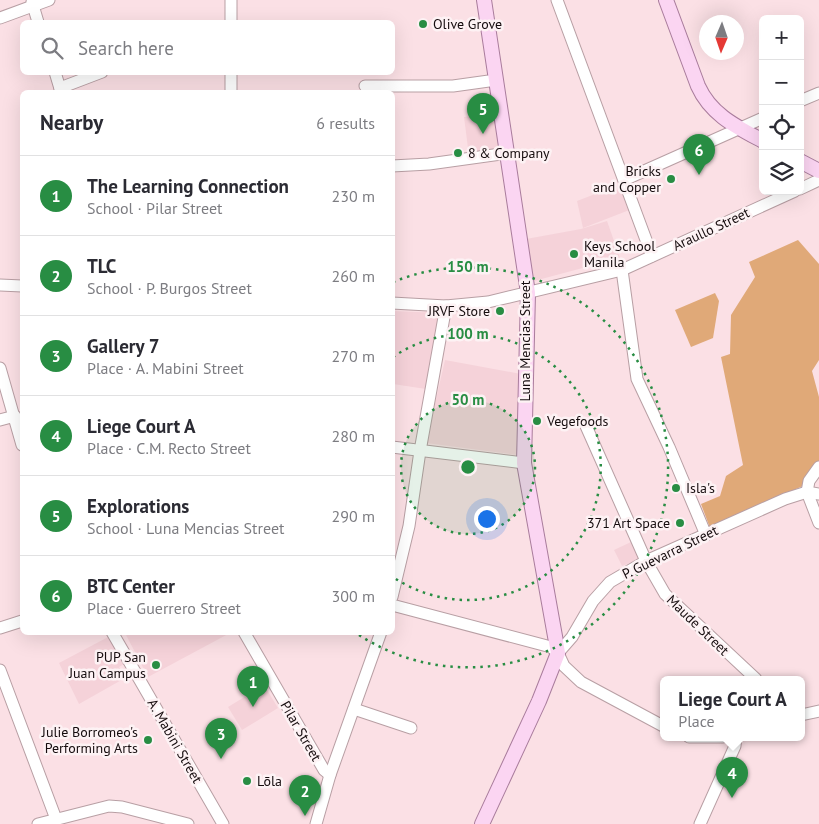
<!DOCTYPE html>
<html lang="en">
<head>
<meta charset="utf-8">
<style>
	body { margin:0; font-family:"PT Sans",sans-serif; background:#f7f7f7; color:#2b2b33 }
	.controls { position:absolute; right:15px; top:15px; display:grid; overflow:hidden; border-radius:8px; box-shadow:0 5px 20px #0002 }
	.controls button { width:45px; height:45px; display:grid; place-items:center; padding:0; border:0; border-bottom:1px solid #e1e1e2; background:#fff; color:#2b2b33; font:25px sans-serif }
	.compass { position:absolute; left:699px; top:15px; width:45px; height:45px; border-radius:50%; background:#fff; box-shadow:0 5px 20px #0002; rotate:182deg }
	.you { position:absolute; left:486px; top:518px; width:18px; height:18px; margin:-12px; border:4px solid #fff; border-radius:50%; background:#1a73e8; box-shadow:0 0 0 8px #1a73e833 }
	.badge { display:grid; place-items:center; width:32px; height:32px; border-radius:50%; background:#288d43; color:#fff; font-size:16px; font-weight:700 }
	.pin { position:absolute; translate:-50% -41px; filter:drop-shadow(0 1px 2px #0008) }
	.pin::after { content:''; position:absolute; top:26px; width:18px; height:15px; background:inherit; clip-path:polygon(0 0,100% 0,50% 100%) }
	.popup { position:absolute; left:660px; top:676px; width:145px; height:65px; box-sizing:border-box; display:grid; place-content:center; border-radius:8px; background:#fff; filter:drop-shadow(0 1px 4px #0005); font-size:16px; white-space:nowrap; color:#7c7c81 }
	.popup b { font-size:19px; color:#2b2b33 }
	.popup::after { content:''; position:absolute; left:50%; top:100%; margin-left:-10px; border:10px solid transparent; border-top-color:#fff }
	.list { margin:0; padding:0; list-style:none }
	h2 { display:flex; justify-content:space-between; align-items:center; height:65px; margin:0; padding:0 20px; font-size:21px }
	h2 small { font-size:16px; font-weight:400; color:#7c7c81 }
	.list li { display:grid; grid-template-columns:32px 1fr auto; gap:15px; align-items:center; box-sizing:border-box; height:80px; padding:0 20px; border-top:1px solid #e1e1e2 }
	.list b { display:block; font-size:19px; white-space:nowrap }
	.list p { margin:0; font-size:16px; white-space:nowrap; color:#7c7c81 }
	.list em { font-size:16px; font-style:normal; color:#7c7c81 }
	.icon { flex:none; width:28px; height:28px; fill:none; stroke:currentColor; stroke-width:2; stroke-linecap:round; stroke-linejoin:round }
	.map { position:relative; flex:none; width:819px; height:824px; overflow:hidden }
	.search { position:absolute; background:#fff; box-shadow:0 5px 20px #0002; left:20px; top:20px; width:375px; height:55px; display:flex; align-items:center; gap:12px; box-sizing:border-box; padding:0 18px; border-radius:8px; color:#7c7c81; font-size:19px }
	.panel { position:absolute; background:#fff; box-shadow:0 5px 20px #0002; left:20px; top:90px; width:375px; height:545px; border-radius:8px }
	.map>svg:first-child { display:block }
</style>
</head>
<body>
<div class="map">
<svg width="819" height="824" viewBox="0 0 819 824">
	<rect width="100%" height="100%" fill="#fbe0e5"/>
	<g fill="#f5d2d9">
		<path d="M496,113L501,151L469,156L464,117Z"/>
		<path d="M621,184L632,209L583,228L577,201Z"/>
		<path d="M607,221L620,258L534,281L526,239L581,229Z"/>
		<path d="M393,311L440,313L426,389L393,384Z"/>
		<path d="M445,360L521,374L517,455L426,443Z"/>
		<path d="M631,542L639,559L622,566L614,550Z"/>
		<path d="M125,633H230L148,677Z"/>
		<path d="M110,636L126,663L119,667L125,678L79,704L59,663Z"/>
		<path d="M264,685L278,708L242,730L228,707Z"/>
	</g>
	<g fill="#e0a978">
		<path d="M798,240L819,264V360L812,371L819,397V462L807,484L710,528L701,504L720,496L726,476L743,465L721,357L730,354L731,315L755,277L749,262Z"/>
		<path d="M715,293L719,301L713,338L691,347L675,310Z"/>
	</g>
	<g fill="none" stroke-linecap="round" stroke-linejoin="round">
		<defs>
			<g id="minor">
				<path d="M231,0V22"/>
				<path d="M557,0L652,256"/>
				<path d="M32,2L38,22"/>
				<path d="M0,18L49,0"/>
				<path d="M55,72L61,92"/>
				<path d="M365,86H453L496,80"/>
				<path d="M60,88L102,72"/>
				<path d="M231,92V72"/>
				<path d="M800,101L819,93"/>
				<path d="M392,166L429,164L508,153"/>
				<path d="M624,180L763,118"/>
				<path d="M800,189L819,180"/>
				<path d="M622,270L637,379L669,447L706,535"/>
				<path d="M0,285L22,286"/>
				<path d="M392,303L446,306L488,302L622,270L795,191"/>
				<path d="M0,368L22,445"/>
				<path d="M0,420L15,416"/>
				<path d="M586,426L646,561L665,594L756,679"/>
				<path d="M392,447L524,463"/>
				<path d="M819,467L809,481L807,492L819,523"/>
				<path d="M392,597L409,526L420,451L446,306"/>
				<path d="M392,605L551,647L558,653L564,666L581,682L663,726"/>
				<path d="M0,628L22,621"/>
				<path d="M112,632L223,824"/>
				<path d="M244,632L324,770L330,775"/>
				<path d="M558,653L572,637L593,601L610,582L646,561L785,499L807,492L819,494"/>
				<path d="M0,670L56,819"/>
				<path d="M354,709L411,728"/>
				<path d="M801,715L819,711"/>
				<path d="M689,737H723"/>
				<path d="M38,824L109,806L122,807L188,824"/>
				<path d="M316,824L330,775L381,632"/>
				<path d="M700,824L735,746L736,737"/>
			</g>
			<g id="major">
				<path d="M666,0L698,86C711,115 737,127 763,141"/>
				<path d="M800,161L819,171"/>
				<path d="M482,824L539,701L558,653L524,463L528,293L484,0"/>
			</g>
		</defs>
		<use href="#minor" stroke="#b89fa4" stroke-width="13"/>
		<use href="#major" stroke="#a97c9c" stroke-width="16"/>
		<use href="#minor" stroke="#fff" stroke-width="11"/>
		<use href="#major" stroke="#fbd5f2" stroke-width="14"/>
	</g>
	<circle cx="468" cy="467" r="67" fill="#288d43" fill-opacity=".12"/>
	<g fill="none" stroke="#288d43" stroke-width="2.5" stroke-dasharray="2.5 5">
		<circle cx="468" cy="467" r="67"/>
		<path d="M393 357A133 133 0 1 1 393 577"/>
		<path d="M393 282A200 200 0 1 1 356 633"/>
	</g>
	<g fill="#288d43" stroke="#fdf2f4" stroke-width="2">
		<circle cx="423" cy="24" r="5"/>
		<circle cx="458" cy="153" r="5"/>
		<circle cx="671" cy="179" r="5"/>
		<circle cx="574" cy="254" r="5"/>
		<circle cx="500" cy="311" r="5"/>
		<circle cx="537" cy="421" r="5"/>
		<circle cx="676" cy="488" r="5"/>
		<circle cx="680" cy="523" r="5"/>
		<circle cx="156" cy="665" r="5"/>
		<circle cx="148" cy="740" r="5"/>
		<circle cx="247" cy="781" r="5"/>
	</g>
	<g text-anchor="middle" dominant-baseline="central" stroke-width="5" stroke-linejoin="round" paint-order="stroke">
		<g font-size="14" fill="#150c0e" stroke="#fdf2f4" text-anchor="start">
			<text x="433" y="24">Olive Grove</text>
			<text x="468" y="153">8 &amp; Company</text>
			<text x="661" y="171" text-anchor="end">Bricks<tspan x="661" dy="16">and Copper</tspan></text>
			<text x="584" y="246">Keys School<tspan x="584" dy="16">Manila</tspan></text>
			<text x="490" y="311" text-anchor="end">JRVF Store</text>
			<text x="547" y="421">Vegefoods</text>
			<text x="686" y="488">Isla's</text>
			<text x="670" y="523" text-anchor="end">371 Art Space</text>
			<text x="146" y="657" text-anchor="end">PUP San<tspan x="146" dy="16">Juan Campus</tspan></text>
			<text x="138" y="732" text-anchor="end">Julie Borromeo's<tspan x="138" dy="16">Performing Arts</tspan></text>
			<text x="257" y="781">Lōla</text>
		</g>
		<g font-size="14" fill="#150c0e" stroke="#fdf2f4">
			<text transform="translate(711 229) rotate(-25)">Araullo Street</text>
			<text transform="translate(525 341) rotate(-90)">Luna Mencias Street</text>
			<text transform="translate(670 552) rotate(-26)">P. Guevarra Street</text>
			<text transform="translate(698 625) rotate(44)">Maude Street</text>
			<text transform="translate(301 731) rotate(60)">Pilar Street</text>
			<text transform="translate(175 741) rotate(60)">A. Mabini Street</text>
		</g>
	</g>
	<circle cx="468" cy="467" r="8" fill="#288d43" stroke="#fdf2f4" stroke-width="2.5"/>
	<g font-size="15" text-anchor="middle" font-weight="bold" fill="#288d43" stroke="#fdf2f4" stroke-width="5" stroke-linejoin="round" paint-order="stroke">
		<text x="468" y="272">150 m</text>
		<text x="468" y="339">100 m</text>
		<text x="468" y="405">50 m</text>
	</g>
</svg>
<div class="controls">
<button>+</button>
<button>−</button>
<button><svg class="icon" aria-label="locate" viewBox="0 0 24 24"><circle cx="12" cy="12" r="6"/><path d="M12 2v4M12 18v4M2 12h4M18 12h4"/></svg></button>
<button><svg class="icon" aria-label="layers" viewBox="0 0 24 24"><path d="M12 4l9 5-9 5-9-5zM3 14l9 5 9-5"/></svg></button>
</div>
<svg class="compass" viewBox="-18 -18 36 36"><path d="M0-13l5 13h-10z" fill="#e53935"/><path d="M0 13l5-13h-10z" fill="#7c7c81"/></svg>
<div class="you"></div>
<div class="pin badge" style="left:253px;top:707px">1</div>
<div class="pin badge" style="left:305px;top:816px">2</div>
<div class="pin badge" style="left:221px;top:759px">3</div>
<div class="pin badge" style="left:732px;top:798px">4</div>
<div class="popup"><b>Liege Court A</b>Place</div>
<div class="pin badge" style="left:483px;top:134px">5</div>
<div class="pin badge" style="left:699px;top:175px">6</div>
<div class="search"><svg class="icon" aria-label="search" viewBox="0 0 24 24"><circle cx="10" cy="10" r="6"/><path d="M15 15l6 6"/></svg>Search here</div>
<section class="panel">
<h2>Nearby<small>6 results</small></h2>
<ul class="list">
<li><span class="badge">1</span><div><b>The Learning Connection</b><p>School · Pilar Street</p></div><em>230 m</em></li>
<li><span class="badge">2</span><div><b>TLC</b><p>School · P. Burgos Street</p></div><em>260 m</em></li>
<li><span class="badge">3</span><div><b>Gallery 7</b><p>Place · A. Mabini Street</p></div><em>270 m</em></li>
<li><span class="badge">4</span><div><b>Liege Court A</b><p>Place · C.M. Recto Street</p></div><em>280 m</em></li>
<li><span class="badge">5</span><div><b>Explorations</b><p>School · Luna Mencias Street</p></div><em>290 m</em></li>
<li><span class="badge">6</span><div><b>BTC Center</b><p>Place · Guerrero Street</p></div><em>300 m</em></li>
</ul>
</section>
</div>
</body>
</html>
